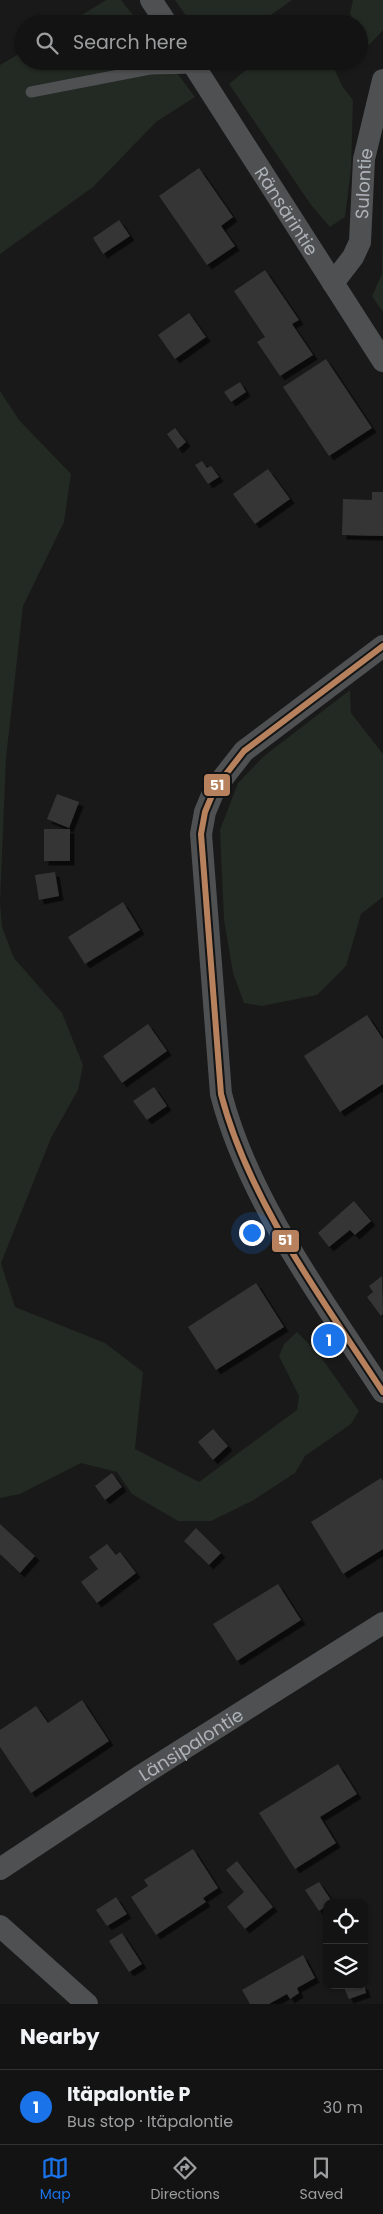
<!DOCTYPE html>
<html lang="en">
<head>
<meta charset="utf-8">
<style>
	body { margin:0; font-family:Poppins,sans-serif; background:#202021; color:#f1f3f6 }
	.controls { position:absolute; right:15px; bottom:15px; display:grid; overflow:hidden; border-radius:10px; box-shadow:0 1px 4px #0004 }
	.controls button { width:45px; height:45px; display:grid; place-items:center; padding:0; border:0; border-bottom:1px solid #323233; background:#131313; color:#f1f3f6; font:25px sans-serif }
	.you { position:absolute; left:251px; top:1232px; width:18px; height:18px; margin:-12px; border:4px solid #fff; border-radius:50%; background:#1a73e8; box-shadow:0 0 0 8px #1a73e833 }
	.badge { display:grid; place-items:center; width:32px; height:32px; border-radius:50%; background:#1a73e8; color:#fff; font-size:16px; font-weight:700 }
	.pin { position:absolute; translate:-50% -50%; border:2px solid #fff; box-shadow:0 1px 5px #0006 }
	.list { margin:0; padding:0; list-style:none }
	h2 { display:flex; justify-content:space-between; align-items:center; height:65px; margin:0; padding:0 20px; font-size:21px }
	h2 small { font-size:16px; font-weight:400; color:#9d9ea0 }
	.list li { display:grid; grid-template-columns:32px 1fr auto; gap:15px; align-items:center; box-sizing:border-box; height:75px; padding:0 20px; border-top:1px solid #323233 }
	.list b { display:block; font-size:19px; white-space:nowrap }
	.list p { margin:0; font-size:16px; white-space:nowrap; color:#9d9ea0 }
	.list em { font-size:16px; font-style:normal; color:#9d9ea0 }
	.icon { flex:none; width:28px; height:28px; fill:none; stroke:currentColor; stroke-width:2; stroke-linecap:round; stroke-linejoin:round }
	.map { position:relative; flex:none; width:383px; height:2004px; overflow:hidden }
	.search { position:absolute; background:#131313; box-shadow:0 1px 4px #0004; left:15px; right:15px; top:15px; height:55px; display:flex; align-items:center; gap:12px; box-sizing:border-box; padding:0 18px; border-radius:28px; color:#9d9ea0; font-size:19px }
	.sheet { height:140px; background:#131313 }
	nav { display:flex; justify-content:space-around; align-items:center; box-sizing:border-box; height:70px; border-top:1px solid #323233; background:#131313; font-size:14px; color:#9d9ea0 }
	nav a { display:grid; justify-items:center; gap:2px }
	nav .on { color:#1a73e8 }
	.map>svg:first-child { display:block }
</style>
</head>
<body>
<div class="map">
<svg width="383" height="2004" viewBox="0 0 383 2004">
	<defs>
		<filter id="shadow"><feDropShadow dx="4.5" dy="4.5" stdDeviation="0" flood-color="#0009"/></filter>
	</defs>
	<rect width="100%" height="100%" fill="#191919"/>
	<g fill="#232923">
		<path d="M106,0H121L140,24H67Z"/>
		<path d="M175,0H292L258,24H192Z"/>
		<path d="M353,0H383V30L369,45L359,39V24H354L350,13Z"/>
		<path d="M24,51V61H168L195,97L156,122L93,187L0,254V65Z"/>
		<path d="M257,61H331L342,86L353,100L351,169L345,217L330,227L311,205L229,84Z"/>
		<path d="M383,170V312L372,296L382,274Z"/>
		<path d="M0,391L19,420L71,474L64,522L23,606L6,758L0,903L2,927L14,958L62,1013L83,1065L78,1090L51,1138L1,1263L15,1307L105,1343L143,1372L135,1449L199,1482L297,1410L299,1396L279,1356L284,1344L297,1332L318,1353L359,1411L351,1424L305,1456L295,1473L252,1501L211,1521H178L132,1494L117,1472L81,1463L20,1494L0,1498Z"/>
		<path d="M350,690L351,713L383,754V897L361,914L346,966L317,995L262,1006L244,1003L233,973L224,920L220,830L238,783L264,756Z"/>
	</g>
	<g fill="#353536" filter="url(#shadow)">
		<path d="M199,168L233,217L221,226L235,246L207,265L159,196Z"/>
		<path d="M119,220L130,236L103,254L93,238Z"/>
		<path d="M265,270L299,320L292,324L313,355L280,376L257,342L265,337L234,291Z"/>
		<path d="M189,313L206,337L175,359L158,335Z"/>
		<path d="M326,359L372,428L329,456L283,387Z"/>
		<path d="M240,382L246,392L231,402L224,392Z"/>
		<path d="M175,428L186,442L178,449L167,434Z"/>
		<path d="M202,461L207,468L211,466L219,477L208,484L195,465Z"/>
		<path d="M268,469L290,499L255,524L233,494Z"/>
		<path d="M372,492H383V536L342,535L343,499L372,500Z"/>
		<path d="M57,794L79,802L69,828L47,819Z"/>
		<rect x="44" y="829" width="26" height="32"/>
		<path d="M55,872L59,896L39,900L35,875Z"/>
		<path d="M123,902L140,930L85,964L68,937Z"/>
		<path d="M367,1015L383,1039V1084L340,1112L304,1056Z"/>
		<path d="M148,1024L167,1051L122,1083L103,1056Z"/>
		<path d="M154,1087L167,1106L147,1120L133,1101Z"/>
		<path d="M354,1201L371,1221L355,1235L350,1230L329,1247L318,1233Z"/>
		<path d="M382,1276L383,1314L381,1316L367,1297L373,1292L369,1286Z"/>
		<path d="M256,1283L284,1327L216,1370L188,1327Z"/>
		<path d="M213,1429L228,1446L213,1460L198,1442Z"/>
		<path d="M112,1473L122,1487L105,1500L95,1486Z"/>
		<path d="M381,1478L383,1481V1549L343,1574L311,1522Z"/>
		<path d="M0,1524L35,1556L20,1573L0,1554Z"/>
		<path d="M196,1528L221,1553L209,1565L184,1541Z"/>
		<path d="M107,1544L116,1555L120,1552L136,1573L97,1603L81,1582L98,1569L89,1557Z"/>
		<path d="M278,1584L301,1620L237,1661L213,1624Z"/>
		<path d="M82,1700L109,1741L31,1793L0,1747V1730L36,1706L48,1723Z"/>
		<path d="M338,1764L357,1794L320,1817L336,1843L295,1869L259,1813Z"/>
		<path d="M193,1849L218,1888L203,1898L206,1902L156,1935L131,1897L148,1886L144,1880Z"/>
		<path d="M237,1861L273,1907L245,1929L227,1907L244,1892L226,1870Z"/>
		<path d="M319,1882L333,1903H327V1906L319,1911L305,1890Z"/>
		<path d="M116,1897L127,1914L107,1926L96,1910Z"/>
		<path d="M122,1933L142,1964L129,1972L109,1941Z"/>
		<path d="M303,1955L315,1978L297,1988L299,1993L290,1999L287,1994L269,2004H250L242,1990Z"/>
		<path d="M343,1985H364L366,1993L349,1999Z"/>
	</g>
	<g fill="none" stroke-linecap="round" stroke-linejoin="round">
		<path stroke="#4e5052" stroke-width="11" d="M31,92L150,69L196,68"/>
		<g stroke="#4e5052" stroke-width="22">
			<path d="M151,0L167,24"/>
			<path id="s1" d="M191,61L383,361"/>
			<path id="s2" d="M333,283L353,257L360,242L364,159L383,80"/>
			<path d="M383,646L244,751L215,788L205,812L201,834L221,1094C249,1202 323,1300 383,1392"/>
			<path id="s3" d="M0,1869L142,1775L383,1623"/>
			<path d="M0,1926L87,2004"/>
		</g>
		<defs>
			<path id="bus-1" d="M383,646L244,751L215,788L205,812L201,834L221,1094C249,1202 323,1300 383,1392"/>
		</defs>
		<use href="#bus-1" stroke="#131415" stroke-width="10"/>
		<use href="#bus-1" stroke="#b6815c" stroke-width="6"/>
	</g>
	<g text-anchor="middle" dominant-baseline="central" stroke-width="5" stroke-linejoin="round" paint-order="stroke">
		<g font-size="18" fill="#acb2b8" stroke="#131415">
			<text stroke="none"><textPath href="#s2" startOffset="108">Sulontie</textPath></text>
			<text stroke="none"><textPath href="#s1" startOffset="178">Ränsärintie</textPath></text>
			<text stroke="none"><textPath href="#s3" startOffset="228">Länsipalontie</textPath></text>
		</g>
	</g>
	<g stroke="#131415" stroke-width="2">
		<rect x="203" y="773" width="28" height="24" rx="5" fill="#b6815c"/>
		<rect x="271" y="1229" width="29" height="24" rx="5" fill="#b6815c"/>
	</g>
	<g font-size="14" text-anchor="middle" font-weight="bold" fill="#fff">
		<text x="217" y="790">51</text>
		<text x="285" y="1245">51</text>
	</g>
</svg>
<div class="controls">
<button><svg class="icon" aria-label="locate" viewBox="0 0 24 24"><circle cx="12" cy="12" r="6"/><path d="M12 2v4M12 18v4M2 12h4M18 12h4"/></svg></button>
<button><svg class="icon" aria-label="layers" viewBox="0 0 24 24"><path d="M12 4l9 5-9 5-9-5zM3 14l9 5 9-5"/></svg></button>
</div>
<div class="you"></div>
<div class="pin badge" style="left:329px;top:1340px">1</div>
<div class="search"><svg class="icon" aria-label="search" viewBox="0 0 24 24"><circle cx="10" cy="10" r="6"/><path d="M15 15l6 6"/></svg>Search here</div>
</div>
<section class="sheet">
<h2>Nearby<small></small></h2>
<ul class="list">
<li><span class="badge">1</span><div><b>Itäpalontie P</b><p>Bus stop · Itäpalontie</p></div><em>30 m</em></li>
</ul>
</section>
<nav>
<a class="on"><svg class="icon" aria-label="map" viewBox="0 0 24 24"><path d="M3 6l6-2 6 2 6-2v14l-6 2-6-2-6 2zM9 4v14M15 6v14"/></svg>Map</a>
<a><svg class="icon" aria-label="directions" viewBox="0 0 24 24"><path d="M12 3l9 9-9 9-9-9zM9 14v-3h6M13 9l2 2-2 2"/></svg>Directions</a>
<a><svg class="icon" aria-label="saved" viewBox="0 0 24 24"><path d="M7 4h10v16l-5-4-5 4z"/></svg>Saved</a>
</nav>
</body>
</html>
